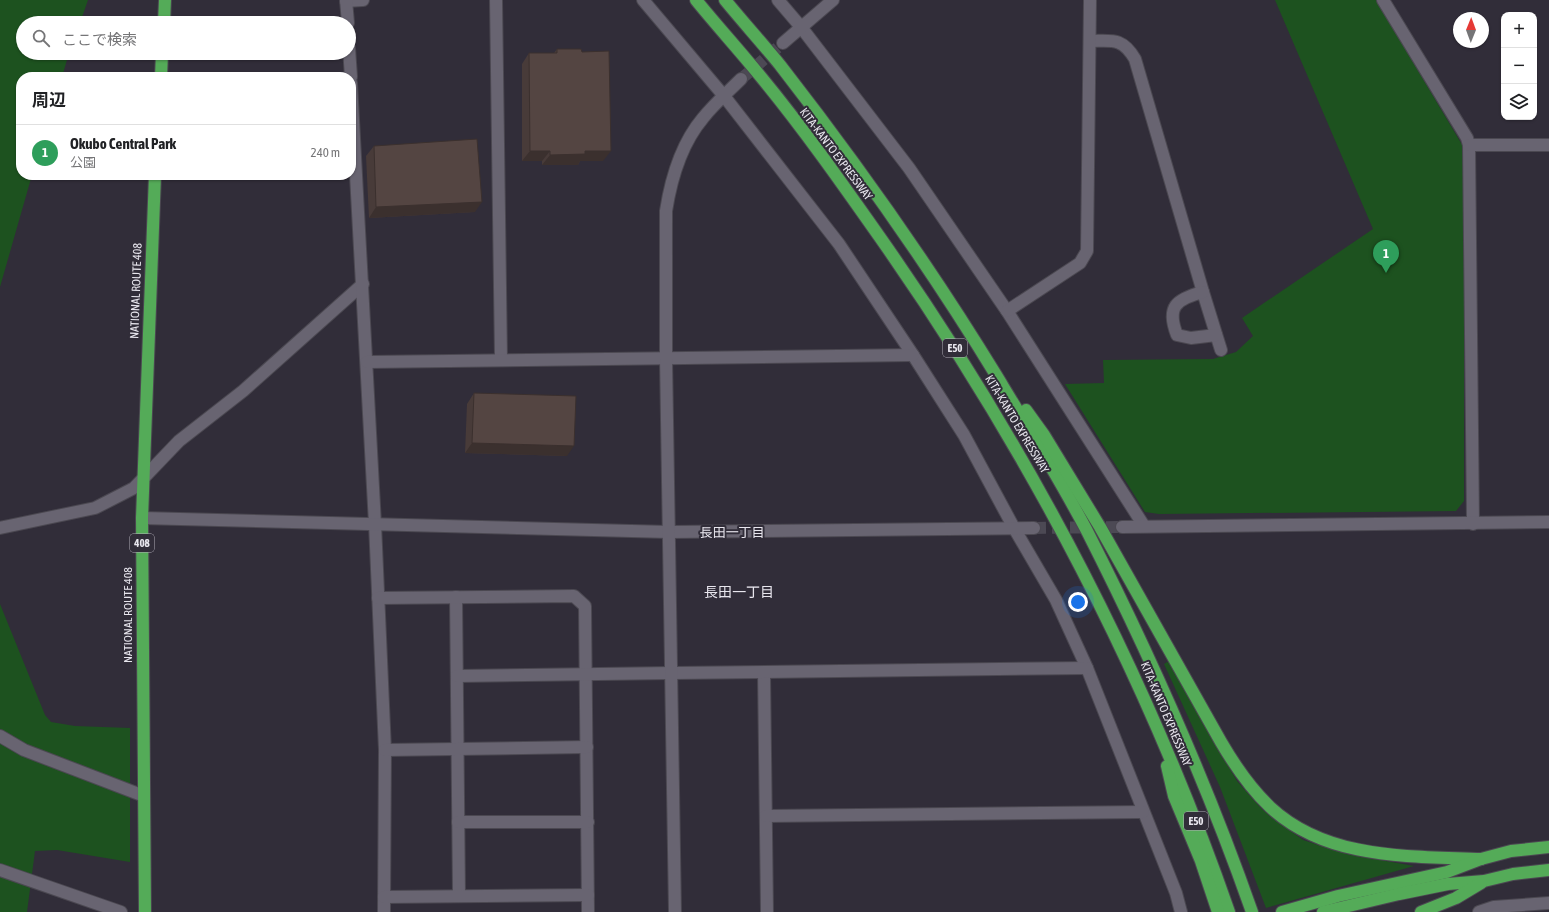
<!DOCTYPE html>
<html lang="ja">
<head>
<meta charset="utf-8">
<style>
	body { margin:0; font-family:"Asap Condensed","Noto Sans JP",sans-serif; background:#f6f6f6; color:#202124 }
	.controls { position:absolute; right:12px; top:12px; display:grid; overflow:hidden; border-radius:8px; box-shadow:0 1px 3px #0004 }
	.controls button { width:36px; height:36px; display:grid; place-items:center; padding:0; border:0; border-bottom:1px solid #e0e0e0; background:#fff; color:#202124; font:20px sans-serif }
	.compass { position:absolute; left:1453px; top:12px; width:36px; height:36px; border-radius:50%; background:#fff; box-shadow:0 1px 3px #0004; rotate:1deg }
	.you { position:absolute; left:1078px; top:602px; width:14px; height:14px; margin:-10px; border:3px solid #fff; border-radius:50%; background:#1a73e8; box-shadow:0 0 0 6px #1a73e833 }
	.badge { display:grid; place-items:center; width:26px; height:26px; border-radius:50%; background:#0b8043; color:#fff; font-size:13px; font-weight:700 }
	.pin { position:absolute; translate:-50% -33px; filter:drop-shadow(0 1px 2px #0008) }
	.pin::after { content:''; position:absolute; top:21px; width:14px; height:12px; background:inherit; clip-path:polygon(0 0,100% 0,50% 100%) }
	.list { margin:0; padding:0; list-style:none }
	h2 { display:flex; justify-content:space-between; align-items:center; height:52px; margin:0; padding:0 16px; font-size:17px }
	h2 small { font-size:13px; font-weight:400; color:#757577 }
	.list li { display:grid; grid-template-columns:26px 1fr auto; gap:12px; align-items:center; box-sizing:border-box; height:56px; padding:0 16px; border-top:1px solid #e0e0e0 }
	.list b { display:block; font-size:15px; white-space:nowrap }
	.list p { margin:0; font-size:13px; white-space:nowrap; color:#757577 }
	.list em { font-size:13px; font-style:normal; color:#757577 }
	.icon { flex:none; width:22px; height:22px; fill:none; stroke:currentColor; stroke-width:2; stroke-linecap:round; stroke-linejoin:round }
	.map { position:relative; flex:none; width:1549px; height:912px; overflow:hidden }
	.search { position:absolute; background:#fff; box-shadow:0 1px 3px #0004; left:16px; top:16px; width:340px; height:44px; display:flex; align-items:center; gap:10px; box-sizing:border-box; padding:0 14px; border-radius:22px; color:#757577; font-size:15px }
	.panel { position:absolute; background:#fff; box-shadow:0 1px 3px #0004; left:16px; top:72px; width:340px; height:108px; border-radius:16px }
	.map>svg:first-child { display:block }
</style>
</head>
<body>
<div class="map">
<svg width="1549" height="912" viewBox="0 0 1549 912">
	<rect width="100%" height="100%" fill="#312d39"/>
	<g fill="#1d521f">
		<path d="M0,0H88L80,23H23V53H69L62,77H21V175H32L0,287Z"/>
		<path d="M1275,0H1376L1464,148V501L1456,511L1159,514L1145,512L1065,384L1104,383L1103,360L1213,359L1236,352L1253,336L1242,318L1373,229Z"/>
		<path d="M0,604L45,715L51,722L75,726L130,728V862L57,850L35,851L27,912H0Z"/>
		<path d="M1169,661L1237,781L1263,810L1303,840L1347,854L1414,866L1266,908L1220,787L1164,664Z"/>
	</g>
	<g fill="none" stroke-linecap="round" stroke-linejoin="round">
		<g stroke="#4c4954" stroke-width="12" stroke-dasharray="12 6" stroke-linecap="butt">
			<path d="M741,79L783,43"/>
			<path d="M1034,528L1122,527"/>
		</g>
		<defs>
			<g id="street">
				<path d="M346,1L363,0"/>
				<path d="M1090,41C1112,41 1122,37 1135,59L1203,292L1221,350"/>
				<path d="M1203,292C1176,299 1166,307 1177,335L1191,338L1216,335"/>
				<path d="M375,524L385,750L384,912"/>
				<path d="M0,528L95,508L134,488L179,441L243,391L363,284"/>
				<path d="M456,597L459,896"/>
				<path d="M378,598L574,596L585,606L588,912"/>
				<path d="M457,676L672,673"/>
				<path d="M0,736L24,750L144,796"/>
				<path d="M385,750L587,747"/>
				<path d="M458,822H588"/>
				<path d="M0,870L121,912"/>
				<path d="M384,897L588,895"/>
				<path d="M1479,912L1494,907L1549,903"/>
			</g>
			<g id="secondary">
				<path d="M346,0L348,23"/>
				<path d="M496,0L501,359"/>
				<path d="M643,0L724,96L839,244L913,355L964,435L1014,528L1056,600L1087,668L1176,893L1181,912"/>
				<path d="M778,0L801,27L909,168L1007,311L1144,526"/>
				<path d="M1383,0L1467,138L1469,145L1473,524"/>
				<path d="M783,43L833,0"/>
				<path d="M349,48L351,77"/>
				<path d="M351,83L375,524"/>
				<path d="M1469,145H1549"/>
				<path d="M1007,311L1080,263L1087,251L1090,0"/>
				<path d="M367,362L913,355"/>
				<path d="M142,518L669,532L1034,528"/>
				<path d="M1122,527L1549,522"/>
				<path d="M764,672L767,912"/>
				<path d="M672,673L1087,668"/>
				<path d="M766,816L1143,812"/>
				<path d="M675,912L666,358V211C671,179 681,144 703,118C714,104 728,92 741,79"/>
			</g>
			<g id="highway">
				<path d="M696,0C717,26 740,51 761,77C803,128 841,182 879,236C1026,445 1145,670 1229,912"/>
				<path d="M725,0C743,22 762,43 780,65C857,164 930,267 996,375C1027,426 1059,478 1087,531C1150,655 1206,781 1252,912"/>
				<path d="M164,23L165,0"/>
				<path d="M161,77L162,53"/>
				<path d="M1026,410L1044,435L1100,527L1221,742C1235,766 1250,788 1270,807C1327,860 1409,856 1481,859"/>
				<path d="M1167,766L1174,796L1201,861L1218,912"/>
				<path d="M145,912L142,518L155,175"/>
				<path d="M1282,912L1338,896L1447,872L1481,859L1511,851L1549,847"/>
				<path d="M1323,912L1399,894L1448,884L1484,881L1513,874L1549,870"/>
				<path d="M1421,912L1456,898L1481,883"/>
			</g>
		</defs>
		<use href="#street" stroke="#4b4851" stroke-width="14"/>
		<use href="#secondary" stroke="#4b4851" stroke-width="14"/>
		<use href="#highway" stroke="#4b4851" stroke-width="14"/>
		<use href="#street" stroke="#686471" stroke-width="12"/>
		<use href="#secondary" stroke="#686471" stroke-width="12"/>
		<use href="#highway" stroke="#54ab58" stroke-width="12"/>
	</g>
	<g fill="#483b39">
		<path d="M557,49L582,52L603,161H580L578,165H542V161H522V64L529,53H554Z"/>
		<path d="M374,146L475,212L369,218L366,156Z"/>
		<path d="M474,393L567,456L465,453L467,404Z"/>
	</g>
	<g fill="#3b302e">
		<path d="M530,151H550L542,161H522Z"/>
		<path d="M585,151H611L603,161H580L578,165H542L550,155Z"/>
		<path d="M482,202L475,212L369,218L376,207Z"/>
		<path d="M472,443L574,446L567,456L465,453Z"/>
	</g>
	<g fill="#544542" stroke="#3b302e">
		<path d="M557,49H581L582,52L609,51L611,151H585V154L550,155V151H530L529,53H557Z"/>
		<path d="M477,139L482,202L376,207L374,146Z"/>
		<path d="M474,393L576,396L574,446L472,443Z"/>
	</g>
	<g text-anchor="middle" dominant-baseline="central" stroke-width="4" stroke-linejoin="round" paint-order="stroke">
		<g fill="#312d39" stroke="#b1aeb8" stroke-width="1">
			<rect x="943" y="339" width="24" height="18" rx="3"/>
			<rect x="130" y="534" width="24" height="18" rx="3"/>
			<rect x="1184" y="812" width="24" height="18" rx="3"/>
		</g>
		<g font-size="11" font-weight="bold" fill="#e8e6ee">
			<text x="955" y="348">E50</text>
			<text x="142" y="543">408</text>
			<text x="1196" y="821">E50</text>
		</g>
		<g font-size="12" fill="#e8e6ee" stroke="#312d39">
			<text transform="translate(836 154) rotate(53)">KITA-KANTO EXPRESSWAY</text>
			<text transform="translate(136 291) rotate(-88)">NATIONAL ROUTE 408</text>
			<text transform="translate(1017 424) rotate(59)">KITA-KANTO EXPRESSWAY</text>
			<text transform="translate(128 615) rotate(-90)">NATIONAL ROUTE 408</text>
			<text transform="translate(1166 714) rotate(67)">KITA-KANTO EXPRESSWAY</text>
		</g>
		<g font-size="13" fill="#e8e6ee" stroke="#312d39">
			<text x="732" y="532">長田一丁目</text>
		</g>
		<g font-size="14" fill="#e8e6ee" stroke="#312d39">
			<text x="739" y="592">長田一丁目</text>
		</g>
	</g>
</svg>
<div class="controls">
<button>+</button>
<button>−</button>
<button><svg class="icon" aria-label="layers" viewBox="0 0 24 24"><path d="M12 4l9 5-9 5-9-5zM3 14l9 5 9-5"/></svg></button>
</div>
<svg class="compass" viewBox="-18 -18 36 36"><path d="M0-13l5 13h-10z" fill="#e53935"/><path d="M0 13l5-13h-10z" fill="#757577"/></svg>
<div class="you"></div>
<div class="pin badge" style="left:1386px;top:273px;background:#2e9e5b">1</div>
<div class="search"><svg class="icon" aria-label="search" viewBox="0 0 24 24"><circle cx="10" cy="10" r="6"/><path d="M15 15l6 6"/></svg>ここで検索</div>
<section class="panel">
<h2>周辺<small></small></h2>
<ul class="list">
<li><span class="badge" style="background:#2e9e5b">1</span><div><b>Okubo Central Park</b><p>公園</p></div><em>240 m</em></li>
</ul>
</section>
</div>
</body>
</html>
